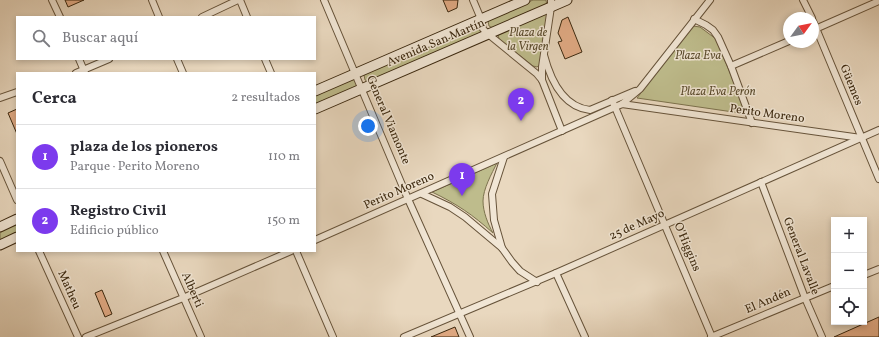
<!DOCTYPE html>
<html lang="es">
<head>
<meta charset="utf-8">
<style>
	body { margin:0; font-family:Vollkorn,serif; background:#f2f2f3; color:#2b2b33 }
	.controls { position:absolute; right:12px; bottom:12px; display:grid; overflow:hidden; border-radius:0px; box-shadow:0 2px 6px #0003 }
	.controls button { width:36px; height:36px; display:grid; place-items:center; padding:0; border:0; border-bottom:1px solid #e1e1e2; background:#fff; color:#2b2b33; font:20px sans-serif }
	.compass { position:absolute; left:783px; top:12px; width:36px; height:36px; border-radius:50%; background:#fff; box-shadow:0 2px 6px #0003; rotate:57deg }
	.you { position:absolute; left:368px; top:126px; width:14px; height:14px; margin:-10px; border:3px solid #fff; border-radius:50%; background:#1a73e8; box-shadow:0 0 0 6px #1a73e833 }
	.badge { display:grid; place-items:center; width:26px; height:26px; border-radius:50%; background:#7c3aed; color:#fff; font-size:13px; font-weight:700 }
	.pin { position:absolute; translate:-50% -33px; filter:drop-shadow(0 1px 2px #0008) }
	.pin::after { content:''; position:absolute; top:21px; width:14px; height:12px; background:inherit; clip-path:polygon(0 0,100% 0,50% 100%) }
	.list { margin:0; padding:0; list-style:none }
	h2 { display:flex; justify-content:space-between; align-items:center; height:52px; margin:0; padding:0 16px; font-size:17px }
	h2 small { font-size:13px; font-weight:400; color:#7c7c81 }
	.list li { display:grid; grid-template-columns:26px 1fr auto; gap:12px; align-items:center; box-sizing:border-box; height:64px; padding:0 16px; border-top:1px solid #e1e1e2 }
	.list b { display:block; font-size:15px; white-space:nowrap }
	.list p { margin:0; font-size:13px; white-space:nowrap; color:#7c7c81 }
	.list em { font-size:13px; font-style:normal; color:#7c7c81 }
	.icon { flex:none; width:22px; height:22px; fill:none; stroke:currentColor; stroke-width:2; stroke-linecap:round; stroke-linejoin:round }
	.map { position:relative; flex:none; width:879px; height:337px; overflow:hidden }
	.search { position:absolute; background:#fff; box-shadow:0 2px 6px #0003; left:16px; top:16px; width:300px; height:44px; display:flex; align-items:center; gap:10px; box-sizing:border-box; padding:0 14px; border-radius:0px; color:#7c7c81; font-size:15px }
	.panel { position:absolute; background:#fff; box-shadow:0 2px 6px #0003; left:16px; top:72px; width:300px; height:180px; border-radius:0px }
	.map>svg:first-child { display:block }
</style>
</head>
<body>
<div class="map">
<svg width="879" height="337" viewBox="0 0 879 337">
	<rect width="100%" height="100%" fill="#e9d8bf"/>
	<filter id="stains"><feTurbulence type="fractalNoise" baseFrequency=".005" numOctaves="4"/><feColorMatrix values="0 0 0 0 .2 0 0 0 0 .09 0 0 0 0 .02 0 0 0 .5 -.17"/></filter>
	<radialGradient id="worn" r=".72"><stop offset=".6" stop-color="#630" stop-opacity="0"/><stop offset="1" stop-color="#630" stop-opacity=".3"/></radialGradient>
	<g fill="#bebc8c" stroke="#7c724d">
		<path d="M533,0H546L547,6L493,28L489,26L488,21L492,18Z"/>
		<path d="M545,14H547L541,64L537,67L533,66L499,39L498,35Z"/>
		<path d="M479,24L480,29L482,32L370,82L365,80L364,75L366,73Z"/>
		<path d="M693,26L700,27L716,39L747,114L637,98Z"/>
		<path d="M354,79L357,85L356,87L315,106V95Z"/>
		<path d="M497,163C492,173 483,189 483,201C483,212 488,224 493,233C473,215 457,204 432,192Z"/>
		<path d="M17,223V234L0,242V231Z"/>
	</g>
	<g fill="#e4ad87" stroke="#3a270e">
		<path d="M65,0H84L68,7Z"/>
		<path d="M443,0H458L457,8L448,12Z"/>
		<path d="M568,17L582,52L565,59L558,42L562,41L558,33L562,20Z"/>
		<path d="M17,109V134L8,113Z"/>
		<path d="M102,290L112,314L105,317L95,293Z"/>
		<path d="M879,317V337H834Z"/>
		<path d="M455,327L459,337H431Z"/>
	</g>
	<g fill="none" stroke-linecap="round" stroke-linejoin="round">
		<defs>
			<g id="street">
				<path d="M52,0L60,17"/>
				<path d="M152,0L159,17"/>
				<path d="M240,0L247,17"/>
				<path d="M324,0L408,199L470,337"/>
				<path d="M473,0L481,19L483,29L488,34L537,74L542,80L562,131"/>
				<path d="M803,0L812,18"/>
				<path d="M202,17L238,0"/>
				<path d="M694,19L706,25L713,30L718,37L731,66L752,123"/>
				<path d="M813,21L879,179"/>
				<path d="M813,30L879,1"/>
				<path d="M544,55C550,78 562,107 590,110L635,91"/>
				<path d="M79,59L85,73"/>
				<path d="M177,59L183,73"/>
				<path d="M265,59L271,73"/>
				<path d="M731,66L789,41"/>
				<path d="M76,73L109,59"/>
				<path d="M542,80V67L551,7V0"/>
				<path d="M0,98L17,92"/>
				<path d="M612,100L712,337"/>
				<path d="M622,104L640,89L710,0"/>
				<path d="M0,161L17,200"/>
				<path d="M761,182L805,298L822,337"/>
				<path d="M422,194L450,207L465,217L502,248L512,262L520,271L537,282"/>
				<path d="M315,240L622,104L861,138"/>
				<path d="M502,248L494,220L492,194L504,157"/>
				<path d="M39,251L78,337"/>
				<path d="M163,251L201,337"/>
				<path d="M296,251L333,337"/>
				<path d="M556,273L585,337"/>
				<path d="M864,275L879,269"/>
				<path d="M86,337L183,298L291,251"/>
				<path d="M404,337L556,273L879,130"/>
				<path d="M711,337L834,286"/>
			</g>
			<g id="secondary">
				<path d="M315,91L525,0"/>
				<path d="M315,109L567,0"/>
				<path d="M0,227L17,219"/>
				<path d="M0,245L17,237"/>
			</g>
		</defs>
		<use href="#street" stroke="#66533a" stroke-width="8"/>
		<use href="#secondary" stroke="#3a270e" stroke-width="11"/>
		<use href="#street" stroke="#f1e6d5" stroke-width="6"/>
		<use href="#secondary" stroke="#f1e6d5" stroke-width="9"/>
	</g>
	<g text-anchor="middle" dominant-baseline="central" stroke-width="3" stroke-linejoin="round" paint-order="stroke">
		<g font-size="12" font-style="italic" fill="#5b4c2e" stroke="#f1e6d5">
			<text x="528" y="33">Plaza de<tspan x="528" dy="14">la Virgen</tspan></text>
			<text x="698" y="56">Plaza Eva</text>
			<text x="718" y="92">Plaza Eva Perón</text>
		</g>
		<g font-size="12" fill="#3a270e" stroke="#f1e6d5">
			<text transform="translate(436 43) rotate(-23)">Avenida San Martín</text>
			<text transform="translate(851 85) rotate(68)">Güemes</text>
			<text transform="translate(767 114) rotate(8)">Perito Moreno</text>
			<text transform="translate(388 120) rotate(67)">General Viamonte</text>
			<text transform="translate(399 191) rotate(-24)">Perito Moreno</text>
			<text transform="translate(637 225) rotate(-24)">25 de Mayo</text>
			<text transform="translate(687 247) rotate(67)">O'Higgins</text>
			<text transform="translate(801 256) rotate(69)">General Lavalle</text>
			<text transform="translate(69 290) rotate(66)">Matheu</text>
			<text transform="translate(192 290) rotate(66)">Alberti</text>
			<text transform="translate(768 301) rotate(-23)">El Andén</text>
		</g>
	</g>
	<rect width="100%" height="100%" filter="url(#stains)"/>
	<rect width="100%" height="100%" fill="url(#worn)"/>
</svg>
<div class="controls">
<button>+</button>
<button>−</button>
<button><svg class="icon" aria-label="locate" viewBox="0 0 24 24"><circle cx="12" cy="12" r="6"/><path d="M12 2v4M12 18v4M2 12h4M18 12h4"/></svg></button>
</div>
<svg class="compass" viewBox="-18 -18 36 36"><path d="M0-13l5 13h-10z" fill="#e53935"/><path d="M0 13l5-13h-10z" fill="#7c7c81"/></svg>
<div class="you"></div>
<div class="pin badge" style="left:462px;top:196px">1</div>
<div class="pin badge" style="left:521px;top:121px">2</div>
<div class="search"><svg class="icon" aria-label="search" viewBox="0 0 24 24"><circle cx="10" cy="10" r="6"/><path d="M15 15l6 6"/></svg>Buscar aquí</div>
<section class="panel">
<h2>Cerca<small>2 resultados</small></h2>
<ul class="list">
<li><span class="badge">1</span><div><b>plaza de los pioneros</b><p>Parque · Perito Moreno</p></div><em>110 m</em></li>
<li><span class="badge">2</span><div><b>Registro Civil</b><p>Edificio público</p></div><em>150 m</em></li>
</ul>
</section>
</div>
</body>
</html>
